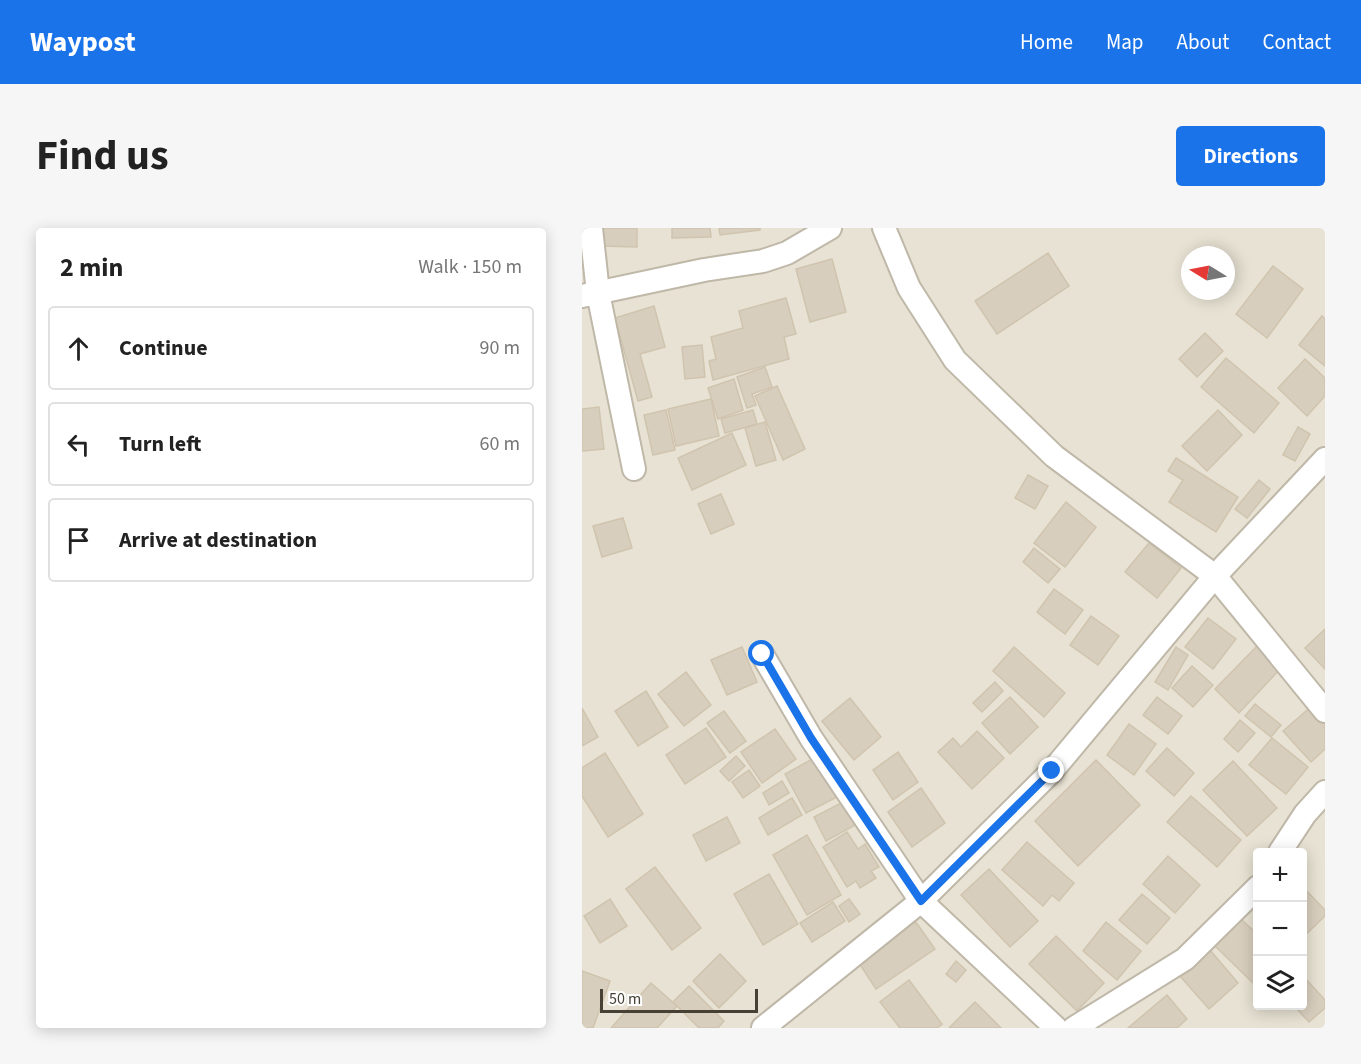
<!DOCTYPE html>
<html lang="en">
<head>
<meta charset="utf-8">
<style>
	body { margin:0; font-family:"Source Sans 3",sans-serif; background:#f6f6f6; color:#222 }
	.controls { position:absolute; right:18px; bottom:18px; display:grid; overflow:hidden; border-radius:6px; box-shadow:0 3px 15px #0003 }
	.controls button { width:54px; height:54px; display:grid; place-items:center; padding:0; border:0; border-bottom:2px solid #e0e0e0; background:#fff; color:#222; font:30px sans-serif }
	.compass { position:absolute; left:599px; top:18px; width:54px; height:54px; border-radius:50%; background:#fff; box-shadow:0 3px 15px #0003; rotate:280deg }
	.scale { position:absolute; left:18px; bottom:15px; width:158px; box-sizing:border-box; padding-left:6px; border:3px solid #464035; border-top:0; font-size:16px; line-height:21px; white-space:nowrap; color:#464035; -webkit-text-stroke:4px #fff; paint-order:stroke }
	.stop { position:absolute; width:18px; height:18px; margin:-14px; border:4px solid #1a73e8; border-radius:50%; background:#fff }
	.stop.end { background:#1a73e8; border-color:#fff; box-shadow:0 2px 6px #0008 }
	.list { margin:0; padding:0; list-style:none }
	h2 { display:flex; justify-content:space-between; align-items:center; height:78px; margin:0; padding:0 24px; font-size:26px }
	h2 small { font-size:20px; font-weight:400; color:#767676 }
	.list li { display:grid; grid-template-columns:39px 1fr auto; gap:18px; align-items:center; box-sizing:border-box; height:84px; margin:0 12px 12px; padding:0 12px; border:2px solid #e0e0e0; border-radius:6px }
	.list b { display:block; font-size:22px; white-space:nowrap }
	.list em { font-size:20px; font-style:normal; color:#767676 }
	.icon { flex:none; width:33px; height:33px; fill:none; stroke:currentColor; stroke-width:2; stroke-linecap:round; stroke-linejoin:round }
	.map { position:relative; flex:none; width:743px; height:800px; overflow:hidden; border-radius:6px }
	header { display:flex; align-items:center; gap:36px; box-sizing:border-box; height:84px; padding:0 30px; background:#1a73e8; color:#fff }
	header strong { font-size:28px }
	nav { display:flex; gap:33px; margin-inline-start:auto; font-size:21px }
	.intro { display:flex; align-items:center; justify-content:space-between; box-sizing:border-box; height:144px; padding:0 36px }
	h1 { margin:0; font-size:42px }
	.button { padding:15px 27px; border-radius:6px; background:#1a73e8; color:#fff; font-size:21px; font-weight:700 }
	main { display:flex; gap:36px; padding:0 36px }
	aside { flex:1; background:#fff; border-radius:6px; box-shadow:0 3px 15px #0003 }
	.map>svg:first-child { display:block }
</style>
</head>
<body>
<header>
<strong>Waypost</strong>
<nav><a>Home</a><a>Map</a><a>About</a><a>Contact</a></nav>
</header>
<div class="intro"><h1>Find us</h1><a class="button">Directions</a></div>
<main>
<aside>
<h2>2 min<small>Walk · 150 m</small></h2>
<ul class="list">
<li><svg class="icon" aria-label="ahead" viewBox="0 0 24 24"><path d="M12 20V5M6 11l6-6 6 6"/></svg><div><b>Continue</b></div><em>90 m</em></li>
<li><svg class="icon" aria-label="left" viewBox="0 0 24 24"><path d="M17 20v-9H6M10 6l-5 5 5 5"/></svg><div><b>Turn left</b></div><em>60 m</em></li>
<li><svg class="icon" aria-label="arrive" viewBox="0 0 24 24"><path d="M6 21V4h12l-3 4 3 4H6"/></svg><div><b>Arrive at destination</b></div></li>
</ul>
</aside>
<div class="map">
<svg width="743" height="800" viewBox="0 0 743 800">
	<rect width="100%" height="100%" fill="#f3efe5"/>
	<path fill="#e7e2d3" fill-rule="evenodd" d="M0,0H743V800H0ZM608,27H644V63H608ZM676,624H720V778H676Z"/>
	<g fill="#d8cebe" stroke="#d0c4ae" stroke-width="1.5">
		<path d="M19,0H55V19L18,18Z"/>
		<path d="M90,0H128L129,9L90,10Z"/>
		<path d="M137,0H178V2L138,7Z"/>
		<path d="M466,25L487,58L415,106L393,73Z"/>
		<path d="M250,31L264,84L228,94L214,41Z"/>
		<path d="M691,38L721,61L685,110L654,86Z"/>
		<path d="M204,70L214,106L202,109L207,131L131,152L127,133L134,131L129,109L161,100L157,83Z"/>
		<path d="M72,78L83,119L58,126L70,169L56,173L33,90Z"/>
		<path d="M740,88L743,91V138L717,117Z"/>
		<path d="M623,105L641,123L615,149L597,131Z"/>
		<path d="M120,117L123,149L103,151L100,119Z"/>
		<path d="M644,130L697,175L672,205L619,159Z"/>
		<path d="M723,131L743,150V168L725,188L696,160Z"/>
		<path d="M183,139L190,159L170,166L174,177L165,180L155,149Z"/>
		<path d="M152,151L161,182L136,191L126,160Z"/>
		<path d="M195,158L223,221L201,232L173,168Z"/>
		<path d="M129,171L137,208L94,218L86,181Z"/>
		<path d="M17,179L22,221L0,223V181Z"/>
		<path d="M84,182L93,222L71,227L62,187Z"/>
		<path d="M171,182L175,196L143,205L139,191Z"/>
		<path d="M636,182L660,207L625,243L600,218Z"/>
		<path d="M183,194L194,232L174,238L163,200Z"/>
		<path d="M716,199L728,206L713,233L701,227Z"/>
		<path d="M150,205L164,237L110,262L96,230Z"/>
		<path d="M594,230L656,269L634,304L587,274L601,252L586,243Z"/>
		<path d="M446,247L466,258L453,281L433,270Z"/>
		<path d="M677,252L688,261L665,290L653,281Z"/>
		<path d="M139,266L152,296L129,306L116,276Z"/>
		<path d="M484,274L514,299L483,339L452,315Z"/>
		<path d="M41,290L50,320L20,329L11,298Z"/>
		<path d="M567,315L599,340L575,370L543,344Z"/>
		<path d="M452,320L478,341L466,355L441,334Z"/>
		<path d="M472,361L501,382L483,406L455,384Z"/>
		<path d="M509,388L537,408L516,437L488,417Z"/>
		<path d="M626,390L654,411L631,441L603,419Z"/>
		<path d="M743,401V441L723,420Z"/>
		<path d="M676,417L699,440L657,485L633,461Z"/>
		<path d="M160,419L175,454L145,467L129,432Z"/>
		<path d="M432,419L483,465L462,489L411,443Z"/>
		<path d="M594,419L606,427L586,462L573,454Z"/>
		<path d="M610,438L631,457L611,479L590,460Z"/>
		<path d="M104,444L129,477L102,498L76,466Z"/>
		<path d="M413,454L421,463L400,484L391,475Z"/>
		<path d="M64,463L86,499L56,518L33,483Z"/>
		<path d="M428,469L456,499L428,526L400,495Z"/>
		<path d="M575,469L600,488L586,506L561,487Z"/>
		<path d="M268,470L299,509L272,532L240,493Z"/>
		<path d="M673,476L699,497L689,509L663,488Z"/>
		<path d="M731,477L743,490V521L729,534L701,503Z"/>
		<path d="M0,480L16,509L0,518Z"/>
		<path d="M142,483L164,513L148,525L125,495Z"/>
		<path d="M658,492L673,505L656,524L642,511Z"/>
		<path d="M547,496L574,516L552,547L525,527Z"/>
		<path d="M124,500L144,529L103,556L84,527Z"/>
		<path d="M193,501L214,531L180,555L159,524Z"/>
		<path d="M395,503L422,530L390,561L356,524L371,510L379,519Z"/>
		<path d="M690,510L726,539L704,566L667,537Z"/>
		<path d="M585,520L612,545L592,568L564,543Z"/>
		<path d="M316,524L336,554L311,572L291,542Z"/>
		<path d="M23,525L61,586L26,609L0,568V540Z"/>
		<path d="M154,528L163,538L147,553L138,543Z"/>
		<path d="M234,529L255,569L224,585L203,546Z"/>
		<path d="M514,532L558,577L496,638L453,593Z"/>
		<path d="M651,533L695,580L665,608L621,562Z"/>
		<path d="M167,542L178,558L161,570L150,554Z"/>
		<path d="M200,553L207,565L187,577L181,565Z"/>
		<path d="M339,560L363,595L330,619L306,584Z"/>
		<path d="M609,568L659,612L635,639L585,594Z"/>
		<path d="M210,570L220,587L186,607L177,590Z"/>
		<path d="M263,573L275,596L244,613L232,589Z"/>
		<path d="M145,589L158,615L124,633L111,607Z"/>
		<path d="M265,604L276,621L283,616L297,639L289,643L294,650L278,660L274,653L265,659L241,619Z"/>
		<path d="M225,607L259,667L225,687L191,627Z"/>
		<path d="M445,614L492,655L477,673L470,667L461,678L420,642Z"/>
		<path d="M586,628L618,657L593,685L561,656Z"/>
		<path d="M73,639L119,700L90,722L44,661Z"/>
		<path d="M407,641L456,693L428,719L379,667Z"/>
		<path d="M187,646L216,696L181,717L152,666Z"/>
		<path d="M720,658L743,682V688L720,710Z"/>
		<path d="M560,666L588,690L565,716L537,692Z"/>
		<path d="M28,671L45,698L18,715L2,688Z"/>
		<path d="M267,671L278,686L267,694L257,678Z"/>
		<path d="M251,674L263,693L230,714L218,695Z"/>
		<path d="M331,690L353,721L294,761L273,729Z"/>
		<path d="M659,691L676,707V750L671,755L633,718Z"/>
		<path d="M524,694L559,723L535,752L501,723Z"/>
		<path d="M474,708L522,755L495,783L447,736Z"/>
		<path d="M628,722L656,755L627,781L598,748Z"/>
		<path d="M138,726L164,753L137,780L111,753Z"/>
		<path d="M374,733L384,742L374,754L364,746Z"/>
		<path d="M0,743L28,753L11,800H0Z"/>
		<path d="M723,750L743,772V780L727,794L712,778H720V752Z"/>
		<path d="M327,752L360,796L355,800H318L298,774Z"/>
		<path d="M69,755L95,778L75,800H29Z"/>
		<path d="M107,758L142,793L136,800H117L91,774Z"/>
		<path d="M585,767L605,791L595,800H546Z"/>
		<path d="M393,774L419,800H367Z"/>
	</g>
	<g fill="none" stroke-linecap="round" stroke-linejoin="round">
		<defs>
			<g id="street">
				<path d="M9,0L16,65L52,241"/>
				<path d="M302,0L327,60L373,132L472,228L633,348L743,483"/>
				<path d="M0,68L122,42L181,33L205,25L248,0"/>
				<path d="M180,426L229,510L339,673L474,800"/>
				<path d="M698,624L723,586L743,564"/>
				<path d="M181,800L339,673L470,543L633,348L743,231"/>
				<path d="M492,800L603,731L676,659"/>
			</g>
		</defs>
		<use href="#street" stroke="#bfb8a8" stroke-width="26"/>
		<use href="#street" stroke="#fff" stroke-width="22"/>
	</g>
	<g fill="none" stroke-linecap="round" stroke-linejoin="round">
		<path stroke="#1a73e8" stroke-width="8" d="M180,426L229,510L339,673L470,543"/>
	</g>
</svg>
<div class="controls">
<button>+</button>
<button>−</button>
<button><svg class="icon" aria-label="layers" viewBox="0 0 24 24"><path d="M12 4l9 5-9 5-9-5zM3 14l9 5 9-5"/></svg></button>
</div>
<svg class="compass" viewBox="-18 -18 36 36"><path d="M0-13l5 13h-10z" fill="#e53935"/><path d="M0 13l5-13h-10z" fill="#767676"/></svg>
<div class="scale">50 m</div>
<div class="stop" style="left:180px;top:426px"></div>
<div class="stop end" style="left:470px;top:543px"></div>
</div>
</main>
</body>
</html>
